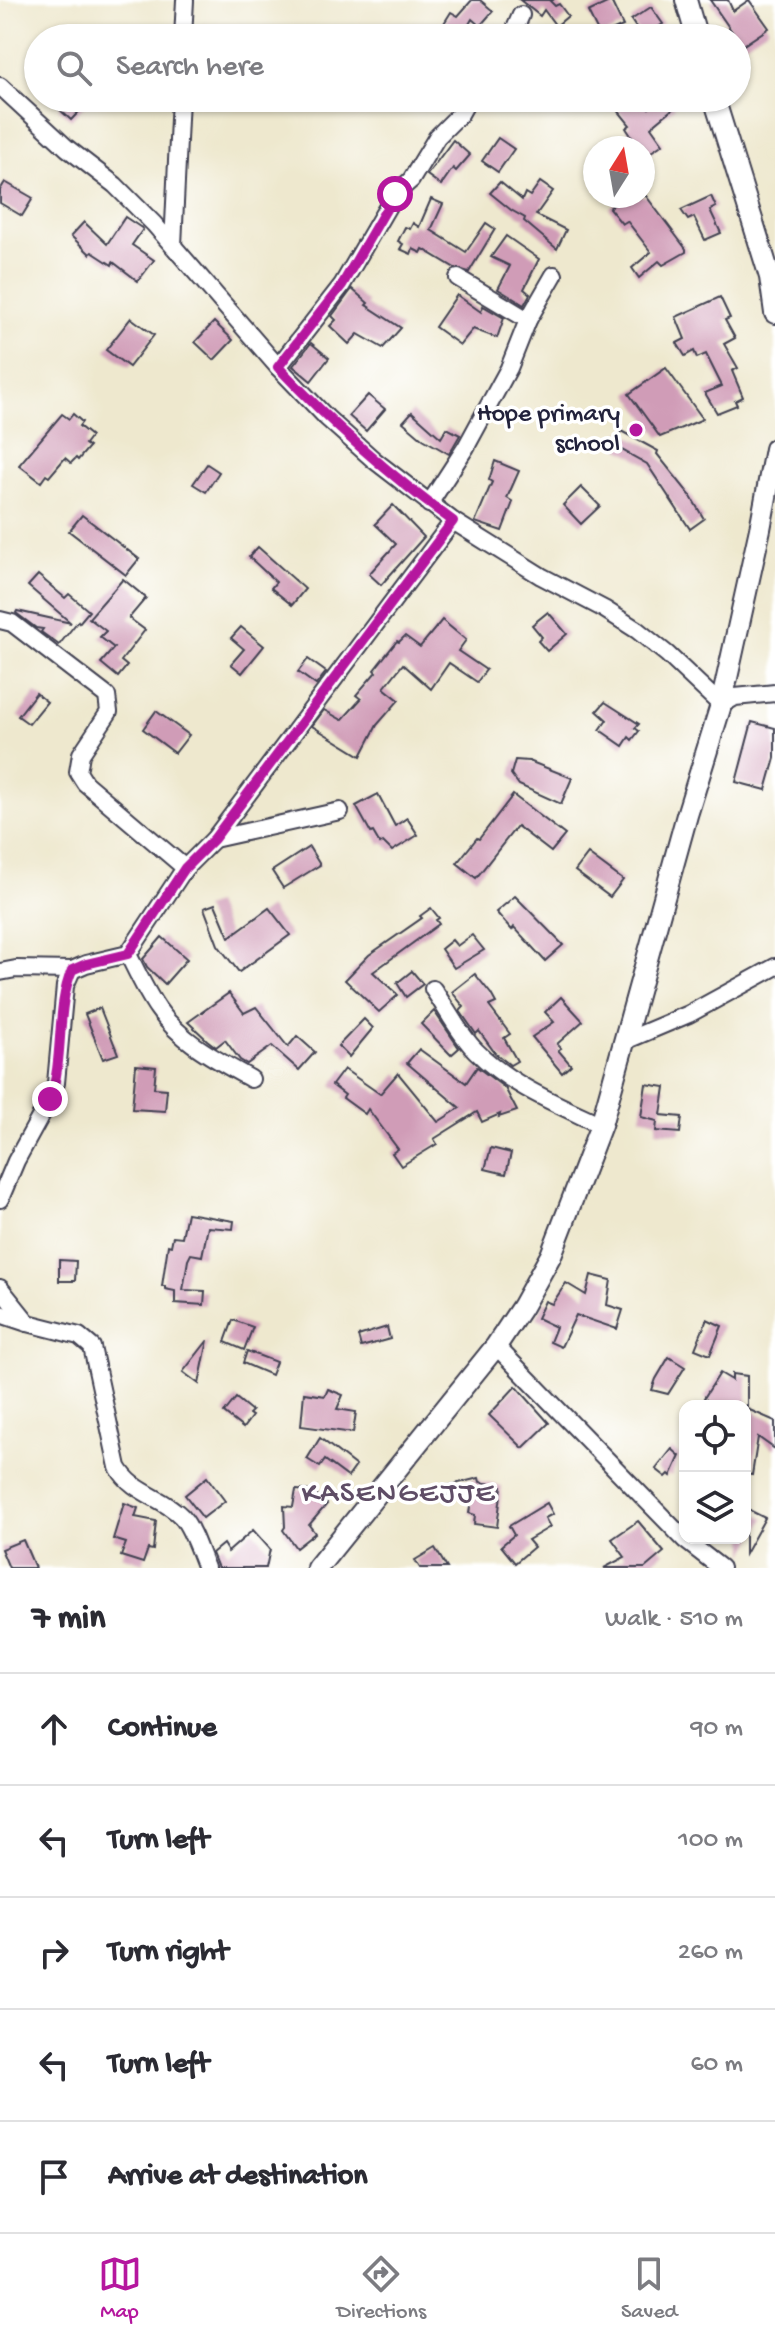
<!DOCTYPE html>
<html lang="en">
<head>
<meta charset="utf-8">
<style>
	body { margin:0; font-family:"Gochi Hand",sans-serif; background:#f2f2f3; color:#2b2b33 }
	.controls { position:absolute; right:24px; bottom:24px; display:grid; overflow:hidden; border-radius:16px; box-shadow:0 2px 6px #0004 }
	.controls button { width:72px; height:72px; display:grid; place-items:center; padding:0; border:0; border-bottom:2px solid #e1e1e2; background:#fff; color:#2b2b33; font:40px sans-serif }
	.compass { position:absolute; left:583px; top:136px; width:72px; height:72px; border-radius:50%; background:#fff; box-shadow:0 2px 6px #0004; rotate:11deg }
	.stop { position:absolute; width:24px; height:24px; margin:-18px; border:6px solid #b5179e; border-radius:50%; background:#fff }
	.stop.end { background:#b5179e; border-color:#fff; box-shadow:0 2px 8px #0008 }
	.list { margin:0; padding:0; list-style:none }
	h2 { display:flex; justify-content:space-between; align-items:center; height:104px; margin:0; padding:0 32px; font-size:34px }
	h2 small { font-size:26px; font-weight:400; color:#7c7c81 }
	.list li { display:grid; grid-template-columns:52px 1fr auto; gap:24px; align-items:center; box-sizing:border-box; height:112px; padding:0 32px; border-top:2px solid #e1e1e2 }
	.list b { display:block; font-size:30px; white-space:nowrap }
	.list em { font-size:26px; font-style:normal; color:#7c7c81 }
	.icon { flex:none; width:44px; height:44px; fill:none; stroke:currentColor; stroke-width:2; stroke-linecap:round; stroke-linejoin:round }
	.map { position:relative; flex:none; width:775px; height:1568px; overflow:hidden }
	.search { position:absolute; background:#fff; box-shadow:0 2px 6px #0004; left:24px; right:24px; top:24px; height:88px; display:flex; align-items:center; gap:20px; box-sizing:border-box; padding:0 28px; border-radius:44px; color:#7c7c81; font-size:30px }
	.sheet { height:664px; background:#fff }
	nav { display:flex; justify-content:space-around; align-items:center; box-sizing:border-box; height:112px; border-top:2px solid #e1e1e2; background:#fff; font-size:22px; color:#7c7c81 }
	nav a { display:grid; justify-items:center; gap:4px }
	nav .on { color:#b5179e }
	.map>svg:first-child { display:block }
</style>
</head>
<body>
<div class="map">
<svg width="775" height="1568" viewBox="0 0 775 1568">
	<rect width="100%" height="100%" fill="#fff"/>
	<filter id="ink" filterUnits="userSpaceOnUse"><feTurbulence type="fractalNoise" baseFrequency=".0125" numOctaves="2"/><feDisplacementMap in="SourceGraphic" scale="16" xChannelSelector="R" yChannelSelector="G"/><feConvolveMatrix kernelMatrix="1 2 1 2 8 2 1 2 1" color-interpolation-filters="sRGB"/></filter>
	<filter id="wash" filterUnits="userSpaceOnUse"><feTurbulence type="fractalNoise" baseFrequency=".006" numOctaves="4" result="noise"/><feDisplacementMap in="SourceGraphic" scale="32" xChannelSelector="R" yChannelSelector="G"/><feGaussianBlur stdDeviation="1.8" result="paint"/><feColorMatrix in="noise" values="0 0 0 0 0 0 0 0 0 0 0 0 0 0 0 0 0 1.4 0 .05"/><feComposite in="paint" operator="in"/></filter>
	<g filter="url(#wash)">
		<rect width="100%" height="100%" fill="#eee8ce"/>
		<g id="blocks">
			<g fill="#d09cb7">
				<path d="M472,0H480L493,11L480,26L472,19L461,38L441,28L451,12L458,16Z"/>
				<path d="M520,0H553L551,2L555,6L559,4L568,16L556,26L544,10L540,16Z"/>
				<path d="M710,0H728L733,11L749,0L769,28L742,46Z"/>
				<path d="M611,1L623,26L600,36L588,12Z"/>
				<path d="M651,7L663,24L642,37L631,20Z"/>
				<path d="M68,98H92L71,120L58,108Z"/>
				<path d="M608,98H641L649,108L662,98H668L675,107L651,127L663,144L645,156L643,148H639L626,128L630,125Z"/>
				<path d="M498,138L514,149L498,172L482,161Z"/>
				<path d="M453,140L470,155L456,171L453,168L441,185L427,175Z"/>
				<path d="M5,182L33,198L22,216L0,203V190Z"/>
				<path d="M500,182L522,200L525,193L530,196L540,182L553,191L536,215L566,230L557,249L524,221L525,218L511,210L490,193Z"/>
				<path d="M626,196H646L686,249V252L663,265L659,261L639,278L632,268L651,252L627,221L622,224L609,208Z"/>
				<path d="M711,196L716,207L710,210L721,233L705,240L694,217L688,220L681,210Z"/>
				<path d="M431,199L443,204L431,230L466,252L486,223L495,229L469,272L455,268L423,249L421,253L413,249L411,254L400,249L403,244L398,241L405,227L410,229L413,223L419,227Z"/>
				<path d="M125,217L143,229L132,245L154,260L138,281L113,262L112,265L92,252L90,254L71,236L84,222L107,244Z"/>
				<path d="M506,236L539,259L524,289L530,294L524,305L498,289L510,266L491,257Z"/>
				<path d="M352,289L368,303L366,305L401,328L383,348L358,334L349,344L330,326L336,320L332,316Z"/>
				<path d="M457,295L481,312L483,306L504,318L497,338L473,329L460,345L435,327Z"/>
				<path d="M720,297L730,318L725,320L735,338L724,344L738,368L732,371L743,397L735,401L737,405L717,413L705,393L722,386L706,354L697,358L694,351L685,356L677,343L685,339L676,317Z"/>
				<path d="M131,318L154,335L129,367L106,350Z"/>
				<path d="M214,322L233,340L214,360L195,342Z"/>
				<path d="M311,343L329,358L311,381L293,366Z"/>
				<path d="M666,368L703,419L660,437L629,394Z"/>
				<path d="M368,395L385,409L366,431L349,416Z"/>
				<path d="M412,412L441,438L447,428L460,435L449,454L423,439L403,422Z"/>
				<path d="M62,414L69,419L73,414L82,422L79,426L91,436L85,444L89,447L78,460L76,458L71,463L65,458L49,477L46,475L41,482L19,465Z"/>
				<path d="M621,431L658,451L657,454L690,495L704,519L690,529L647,464L613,445Z"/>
				<path d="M495,461L519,471L507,498L513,502L502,531L475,522L492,482L489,480Z"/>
				<path d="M207,464L219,472L206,492L193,484Z"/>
				<path d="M581,487L600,506L581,524L563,505Z"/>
				<path d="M393,505L424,537L381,585L369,574L396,544L375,524Z"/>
				<path d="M82,515L139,559L126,575L69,531Z"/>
				<path d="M258,547L305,589L292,605L271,588L276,582L249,557Z"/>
				<path d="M38,575L65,598L69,594L89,611L79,623L78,621L59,645L41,632L43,629L36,628L16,613L17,611L71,623L28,586Z"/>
				<path d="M123,579L146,598L129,618L145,630L121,661L127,666L118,677L101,663L114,648L100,637L106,631L89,618Z"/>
				<path d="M548,612L567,634L547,651L538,641L542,637L532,625Z"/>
				<path d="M442,620L466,640L458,651L486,670L477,682L449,663L431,689L403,664L384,688L399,700L377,725L361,756L312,726L324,710L342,720L361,699L356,695L376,672L374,670L397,641L399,642L405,636L420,647Z"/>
				<path d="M241,627L264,646L242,673L231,664L244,649L231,638Z"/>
				<path d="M308,659L326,672L316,685L298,672Z"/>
				<path d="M36,693L47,702L29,724L18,716Z"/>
				<path d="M605,702L639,724L635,728L639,731L632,740L629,737L623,746L600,730L607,720L597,711Z"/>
				<path d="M156,711L189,735L175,753L143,729Z"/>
				<path d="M752,722L775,728V758L766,790L736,782Z"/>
				<path d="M515,760L529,761L572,778L561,804L519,785L511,774Z"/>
				<path d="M378,794L395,826L407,818L418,835L392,851L383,842L380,844L373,832L371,833L356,806Z"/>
				<path d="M513,795L565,835L551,852L517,826L476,878L457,863L477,838L479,839Z"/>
				<path d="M309,847L320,865L283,888L272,871Z"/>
				<path d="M588,854L623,880L610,897L575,871Z"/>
				<path d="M515,896L563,945L545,961L514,927L512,930L496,912Z"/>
				<path d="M215,904L229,937L269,908L290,935L239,972L218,945L204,908Z"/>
				<path d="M431,908L439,918L436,920L439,924L373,972L398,995L379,1012L345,980L369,955L422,918L420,916Z"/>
				<path d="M472,935L484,950L454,968L441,949L452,940L457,946Z"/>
				<path d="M162,937L187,959L165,984L147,967L143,959Z"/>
				<path d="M412,971L423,984L406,997L397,983Z"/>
				<path d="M475,974L491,994L496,1003L489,1006L510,1034L504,1038L517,1061L510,1065L495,1053L479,1031L476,1034L460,1011L464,1007L452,992Z"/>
				<path d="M229,993L244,1013L256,1007L288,1047L297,1036L315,1052L299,1070L272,1046L247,1064L240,1060L225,1040L216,1047L207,1040L188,1022Z"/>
				<path d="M561,997L583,1021L557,1044L561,1048L558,1050L571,1065L562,1073L532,1037L554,1022L545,1012Z"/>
				<path d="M100,1008L118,1054L103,1059L85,1014Z"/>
				<path d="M434,1011L459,1048L451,1055L421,1024Z"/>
				<path d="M364,1019L373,1028L349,1057L338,1046Z"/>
				<path d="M419,1049L466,1083L477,1067L505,1088L517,1111L499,1117L500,1114L482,1122L477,1112L434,1139L437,1144L401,1166L392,1153L398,1149L368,1109L365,1114L343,1098L345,1095L332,1085L344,1069L380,1094L398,1073L438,1122L460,1108L407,1063Z"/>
				<path d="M136,1065L156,1067L154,1088L167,1089L165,1111L132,1109Z"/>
				<path d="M646,1084L665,1087L661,1115L682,1117L680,1133L656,1131L657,1121L641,1117Z"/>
				<path d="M491,1148L511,1153L506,1174L485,1169Z"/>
				<path d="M187,1213L234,1221L233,1229L208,1227L202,1256L191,1254L188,1260L183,1290L205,1291L204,1305L175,1303V1291L165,1289V1286H162L168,1245L171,1246L173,1236L182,1237Z"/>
				<path d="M59,1260L76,1261L75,1281H59Z"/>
				<path d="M591,1275L611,1280L607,1305L623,1310L617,1329L576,1315L561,1347L550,1342L556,1327L537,1318L545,1301L552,1304L566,1283L586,1295Z"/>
				<path d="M707,1319L722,1326L710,1355L695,1349Z"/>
				<path d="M233,1320L253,1327L244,1350L225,1342Z"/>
				<path d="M387,1327L390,1339L361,1347L358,1336Z"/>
				<path d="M208,1340L199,1384L183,1372Z"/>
				<path d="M247,1351L276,1362L271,1375L243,1363Z"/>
				<path d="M669,1357L685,1367L668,1394L652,1390L656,1379Z"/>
				<path d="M720,1373L732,1380V1374L747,1376V1406H717L704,1398Z"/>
				<path d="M516,1386L549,1423L523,1448L489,1415Z"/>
				<path d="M328,1389L343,1395L337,1409L356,1412L353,1433L301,1426L304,1393L325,1396Z"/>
				<path d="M236,1398L252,1411L249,1414L252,1416L243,1428L224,1413Z"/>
				<path d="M745,1408L775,1421V1449L758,1437L752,1475L745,1474Z"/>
				<path d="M320,1438L356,1466L348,1477L325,1460L320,1467L307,1459Z"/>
				<path d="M672,1449L680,1456L671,1476L669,1474L666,1477L656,1469Z"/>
				<path d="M207,1477L225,1501L203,1518L185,1495Z"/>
				<path d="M479,1478L480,1482L502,1486L497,1527L474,1524L475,1515L469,1513L474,1485L450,1498L442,1487Z"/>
				<path d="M296,1490L312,1491L327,1504L309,1525L315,1533L296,1548L283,1530L285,1527L284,1506L293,1507Z"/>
				<path d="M124,1503L138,1508L135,1517L156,1521L153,1550L148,1549L143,1563L121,1556L126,1543L113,1539Z"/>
				<path d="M547,1503L553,1514L545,1518L550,1527L528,1540L534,1547L515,1563L501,1546L514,1535L509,1526Z"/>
				<path d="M745,1508L765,1518L745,1554Z"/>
				<path d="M638,1521L664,1552L645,1568H604L625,1557L612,1539Z"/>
				<path d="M253,1530L270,1549L266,1568H218L212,1553L223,1544L228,1552Z"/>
				<path d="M23,1540L35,1568H9L1,1549Z"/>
				<path d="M435,1548L447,1568H420L415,1560Z"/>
			</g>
		</g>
	</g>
	<g filter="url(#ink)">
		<use href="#blocks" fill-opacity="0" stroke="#414051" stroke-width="2"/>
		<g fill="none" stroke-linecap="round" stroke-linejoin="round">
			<defs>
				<g id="minor">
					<path d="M183,38L185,0"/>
					<path d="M511,38L521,15"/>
					<path d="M0,86L67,148L115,185L154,224L278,367L327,418L374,460L453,521L541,576L604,609L637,630L667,654L721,705L735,697L775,693"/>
					<path d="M173,245L180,98"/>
					<path d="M458,278L528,320"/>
					<path d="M278,367L342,285L395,194L411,180L437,137L460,114L469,98"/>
					<path d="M429,504L466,447L509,368L528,320L554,275"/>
					<path d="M0,620L12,623L107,696L109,712L81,754L78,772L85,783L185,868"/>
					<path d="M214,839L340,811"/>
					<path d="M128,954C137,972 146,992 158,1009C181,1042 217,1060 251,1079"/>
					<path d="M0,972L16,969L72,970"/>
					<path d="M433,989C447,1009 459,1034 476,1051C511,1086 557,1104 601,1125"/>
					<path d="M625,1041L689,1014L775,967"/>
					<path d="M0,1199L16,1161L50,1099L56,1083L65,986L72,970L86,964L128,954L185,868L214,839L453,521"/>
					<path d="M0,1288L28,1323L79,1336L92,1347L118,1467C133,1494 162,1496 182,1517C193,1530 199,1552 206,1568"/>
					<path d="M0,1314L27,1323"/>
					<path d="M496,1346L685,1540L721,1568"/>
				</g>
				<g id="tertiary">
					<path d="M686,0L697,38"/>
					<path d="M714,98L770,277L775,313"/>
					<path d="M317,1568L496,1346L522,1307L551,1255L601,1125L687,815L721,705L760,529L775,449"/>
				</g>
			</defs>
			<use href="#minor" stroke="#414051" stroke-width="20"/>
			<use href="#tertiary" stroke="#414051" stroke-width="24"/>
			<use href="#minor" stroke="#fff" stroke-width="16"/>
			<use href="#tertiary" stroke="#fff" stroke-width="20"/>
		</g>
	</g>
	<g fill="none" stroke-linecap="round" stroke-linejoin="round" filter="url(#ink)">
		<path stroke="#b5179e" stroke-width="10" d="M50,1099C65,1057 55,1010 72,970L86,964L128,954L185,868L214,839L453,521C389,475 332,424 278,367L342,285L395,194"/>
	</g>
	<circle fill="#b5179e" stroke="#fff" stroke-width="3" cx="636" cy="430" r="8"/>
	<g text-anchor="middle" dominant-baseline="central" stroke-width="7" stroke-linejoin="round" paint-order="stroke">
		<g font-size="26" fill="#22223b" stroke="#fff" text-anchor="end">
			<text x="620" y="415">Hope primary<tspan x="620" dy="30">school</tspan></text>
		</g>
		<g font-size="30" letter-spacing="2" fill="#5f4d66" stroke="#fff">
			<text x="399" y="1495">KASENGEJJE</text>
		</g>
	</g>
</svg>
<div class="controls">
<button><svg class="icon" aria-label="locate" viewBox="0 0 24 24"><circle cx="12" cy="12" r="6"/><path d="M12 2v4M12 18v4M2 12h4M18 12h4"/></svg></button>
<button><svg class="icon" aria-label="layers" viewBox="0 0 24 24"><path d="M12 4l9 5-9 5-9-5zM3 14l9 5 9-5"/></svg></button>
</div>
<svg class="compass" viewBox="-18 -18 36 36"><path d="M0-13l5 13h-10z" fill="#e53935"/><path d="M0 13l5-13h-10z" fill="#7c7c81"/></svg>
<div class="stop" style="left:395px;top:194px"></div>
<div class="stop end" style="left:50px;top:1099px"></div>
<div class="search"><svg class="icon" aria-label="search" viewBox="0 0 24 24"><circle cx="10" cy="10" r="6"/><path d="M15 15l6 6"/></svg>Search here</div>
</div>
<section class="sheet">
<h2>7 min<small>Walk · 510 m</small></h2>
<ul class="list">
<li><svg class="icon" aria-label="ahead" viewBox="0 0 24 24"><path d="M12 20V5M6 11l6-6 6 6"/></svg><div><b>Continue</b></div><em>90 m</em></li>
<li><svg class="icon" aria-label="left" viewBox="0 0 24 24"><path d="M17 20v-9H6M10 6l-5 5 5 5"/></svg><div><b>Turn left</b></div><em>100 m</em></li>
<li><svg class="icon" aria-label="right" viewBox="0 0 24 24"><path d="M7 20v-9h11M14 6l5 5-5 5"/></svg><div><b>Turn right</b></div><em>260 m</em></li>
<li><svg class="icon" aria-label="left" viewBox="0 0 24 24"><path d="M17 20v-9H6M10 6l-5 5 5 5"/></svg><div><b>Turn left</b></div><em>60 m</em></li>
<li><svg class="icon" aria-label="arrive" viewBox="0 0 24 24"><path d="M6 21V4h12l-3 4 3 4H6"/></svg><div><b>Arrive at destination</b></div></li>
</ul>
</section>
<nav>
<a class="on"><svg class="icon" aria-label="map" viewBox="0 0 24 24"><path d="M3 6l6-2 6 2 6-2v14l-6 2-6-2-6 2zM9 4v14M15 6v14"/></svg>Map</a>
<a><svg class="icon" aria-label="directions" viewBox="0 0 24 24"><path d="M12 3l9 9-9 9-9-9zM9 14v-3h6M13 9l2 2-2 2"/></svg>Directions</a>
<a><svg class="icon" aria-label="saved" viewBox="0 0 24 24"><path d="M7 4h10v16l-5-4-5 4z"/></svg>Saved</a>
</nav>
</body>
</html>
